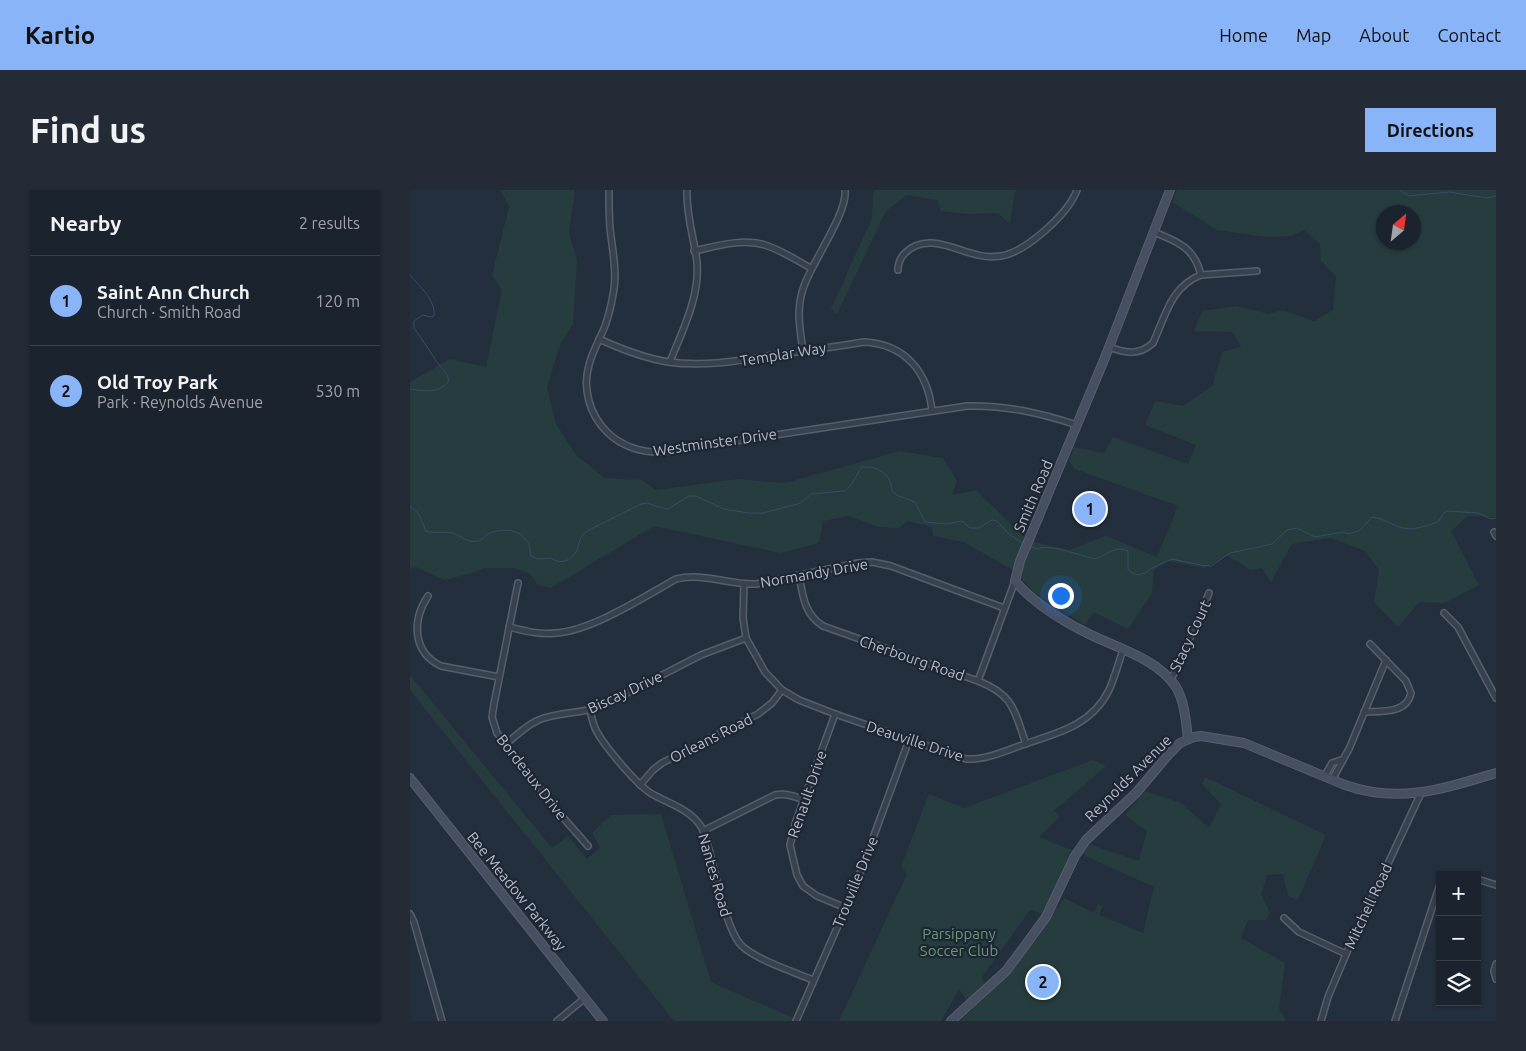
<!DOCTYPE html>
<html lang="en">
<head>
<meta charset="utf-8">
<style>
	body { margin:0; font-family:Ubuntu,sans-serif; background:#242b36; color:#f1f3f6 }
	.controls { position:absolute; right:15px; bottom:15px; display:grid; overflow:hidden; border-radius:0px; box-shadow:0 1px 4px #0004 }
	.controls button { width:45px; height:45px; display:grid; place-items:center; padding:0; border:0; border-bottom:1px solid #39404a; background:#1b232e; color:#f1f3f6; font:25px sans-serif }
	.compass { position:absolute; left:966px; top:15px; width:45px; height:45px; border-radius:50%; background:#1b232e; box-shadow:0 1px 4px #0004; rotate:29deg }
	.you { position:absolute; left:650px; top:405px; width:18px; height:18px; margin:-12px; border:4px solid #fff; border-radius:50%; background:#1a73e8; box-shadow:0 0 0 8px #1a73e833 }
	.badge { display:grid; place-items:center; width:32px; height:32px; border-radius:50%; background:#8ab4f8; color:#111; font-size:16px; font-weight:700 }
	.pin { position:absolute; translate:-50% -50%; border:2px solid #fff; box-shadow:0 1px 5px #0006 }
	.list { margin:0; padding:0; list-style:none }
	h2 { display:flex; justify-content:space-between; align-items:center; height:65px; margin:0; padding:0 20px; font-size:21px }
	h2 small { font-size:16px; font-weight:400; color:#a0a4aa }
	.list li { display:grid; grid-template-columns:32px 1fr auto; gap:15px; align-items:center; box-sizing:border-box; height:90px; padding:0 20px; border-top:1px solid #39404a }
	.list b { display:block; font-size:19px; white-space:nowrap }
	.list p { margin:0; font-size:16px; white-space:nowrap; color:#a0a4aa }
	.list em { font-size:16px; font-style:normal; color:#a0a4aa }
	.icon { flex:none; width:28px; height:28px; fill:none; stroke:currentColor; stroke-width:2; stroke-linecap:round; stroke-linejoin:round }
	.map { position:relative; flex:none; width:1086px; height:831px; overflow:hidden; border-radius:0px }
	header { display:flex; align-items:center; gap:30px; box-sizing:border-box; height:70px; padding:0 25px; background:#8ab4f8; color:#111 }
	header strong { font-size:24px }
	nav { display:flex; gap:28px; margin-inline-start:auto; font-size:18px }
	.intro { display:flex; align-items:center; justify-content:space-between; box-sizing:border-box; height:120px; padding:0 30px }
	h1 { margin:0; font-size:35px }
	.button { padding:12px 22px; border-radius:0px; background:#8ab4f8; color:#111; font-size:18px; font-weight:700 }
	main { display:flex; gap:30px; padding:0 30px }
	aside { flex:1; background:#1b232e; border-radius:0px; box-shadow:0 1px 4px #0004 }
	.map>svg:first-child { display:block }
</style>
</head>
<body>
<header>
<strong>Kartio</strong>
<nav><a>Home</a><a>Map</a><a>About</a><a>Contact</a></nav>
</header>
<div class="intro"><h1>Find us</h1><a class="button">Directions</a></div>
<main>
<aside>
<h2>Nearby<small>2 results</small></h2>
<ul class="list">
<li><span class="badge">1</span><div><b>Saint Ann Church</b><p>Church · Smith Road</p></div><em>120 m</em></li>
<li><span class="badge">2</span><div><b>Old Troy Park</b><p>Park · Reynolds Avenue</p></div><em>530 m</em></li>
</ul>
</aside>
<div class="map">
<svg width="1086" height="831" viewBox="0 0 1086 831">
	<rect width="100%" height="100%" fill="#242f3e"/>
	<g fill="#263c3f" fill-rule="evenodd">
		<path d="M90,0H165L159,42L167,70L163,134L150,155L137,197L146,234L166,265L195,288L232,290L246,300L328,289L375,293L490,261L533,268L547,291L542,305L566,300L614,347L625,352L659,360L696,346L747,367L768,316L665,279L659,271L664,257L694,263L703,247L778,274L786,255L735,235L745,211L773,216L802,196L812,162L831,157L823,142L784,141L792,121L826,116L859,124L872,120L904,131L923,120L926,86L911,71L910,54L894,40L882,46L855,47L807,40L762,12L767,0H1086V327L1058,326L1041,341L1069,395L1035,413L1009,412L988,437L964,412L969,380L955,361L921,348L882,354L861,392L852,378L841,380L816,365L795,378L757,371L744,380L742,403L718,439L684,422L675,435L625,403L603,380L554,352L523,346L522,337L498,331L489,338L469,337L438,326L413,331L409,353L370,363L244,336L141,398L128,395L119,383L104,378H74L62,383L34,390L6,377L0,379V192L40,169L76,177L92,100L82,85L99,17ZM974,22H1004V52H974Z"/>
		<path d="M465,0H607L605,2L600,34L588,23L557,24L531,21L527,10L497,5L476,21L427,124L421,119L462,28L463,4Z"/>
		<path d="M0,485L142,658L158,646L177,669L190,658L182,643L201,625L251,624L301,792L390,831H264L0,500Z"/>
		<path d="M683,570L696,576L644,621L650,626L629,647L664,661L648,699L635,725L620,720L572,787L576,801L574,806L626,750L654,708L684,723L688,714L693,716L689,725L733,743L744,697L673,665L678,654L729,671L737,641L715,625L735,601L771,613L799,638L811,614L792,594L795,587L916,645L888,710L878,706L873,684L857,685L851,704L860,723L856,730H838L831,748L875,773L869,819L876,831H549L563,819L549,799L531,831H429L497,684L491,676L519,604L554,618Z"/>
	</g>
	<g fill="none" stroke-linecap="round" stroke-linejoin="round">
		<g stroke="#394c67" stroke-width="1">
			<path d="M990,0L999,6L1039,2L1077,8L1086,6"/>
			<path d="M0,85C9,96 26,110 24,126L20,127L13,125L4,131V138C11,148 18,158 25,169C29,176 36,181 39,190C32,204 14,201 0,199"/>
			<path d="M0,316L9,324L16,341C25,344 33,341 42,343C51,345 58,354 68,351C72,350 75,346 78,344C91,338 108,338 117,351C120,354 120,361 121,366L128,369L141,368C151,375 161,371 167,360C169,355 169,349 173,345C174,343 177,341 179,340L231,314L238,313L248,317L258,319L279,306H286L314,319L338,323H353L391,313L401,304L434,301C443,297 446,284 452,277C465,276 477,281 481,294C481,296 482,300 483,302C487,307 499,309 505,312L515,332L537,334L552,331L560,338H569L582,330L587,331L599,344L614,354"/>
			<path d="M620,356L627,359C639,353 671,366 686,369C697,365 705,355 718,361V379L722,383L729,385L735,383L740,379L762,369L790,375L801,376L820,363L862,354L877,340L887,338L905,347L933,342L939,344L950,340L962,327C974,328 982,336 993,338C1003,341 1019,335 1028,332L1034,323L1037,321L1068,323L1081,329L1086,328"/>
		</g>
		<defs>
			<g id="street">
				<path d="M199,0C199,13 199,26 200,38C202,58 207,79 204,99C202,112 199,125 195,136C190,149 182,162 179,175C172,199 180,225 197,242C212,257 233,263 253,262L557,216C596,215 630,223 667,235"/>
				<path d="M744,42C768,52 784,57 791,85"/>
				<path d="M284,61C307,56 333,48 355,55C371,60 386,70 401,78"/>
				<path d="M488,80C488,73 490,68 495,63C517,42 544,60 568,65C575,67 583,67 591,66C616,62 658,24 667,0"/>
				<path d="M189,149C211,159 234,168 258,172C294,177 328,171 364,165C394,161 424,157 454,152C495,154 518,182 522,221"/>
				<path d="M699,157C715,163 729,166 743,153C755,127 761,96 791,85L847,81"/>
				<path d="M393,161C390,140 386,120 393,99C401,73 438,23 435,0"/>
				<path d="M260,172C272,141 290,107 287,72C284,48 276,25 277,0"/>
				<path d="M1084,342L1086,346"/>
				<path d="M389,385C393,406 394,424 413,436L568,491C604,505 604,520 616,554"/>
				<path d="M108,393L84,514L82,527L87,543L150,624L178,656"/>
				<path d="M334,394L333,428L336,448L355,482L372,500L389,510L425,524L556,569C576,570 595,561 615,554C648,543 682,535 699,500C705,487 708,474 713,460"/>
				<path d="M18,406C2,430 2,462 31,476L89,487"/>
				<path d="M1034,423L1048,437L1086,508"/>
				<path d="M99,437C115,441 130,445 146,443C181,441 234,407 266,389C292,382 319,395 346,394L448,373L462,372L481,376L594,418"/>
				<path d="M760,489L766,481L799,403"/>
				<path d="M568,491L605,391"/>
				<path d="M180,520C182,528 183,535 187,542C196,558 227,595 242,604C258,613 279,619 290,635C296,643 297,654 300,663C306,685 317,742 332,756C347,770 384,782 403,790"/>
				<path d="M954,522C971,521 997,524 1001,503L996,491L960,454"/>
				<path d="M425,524L386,631L380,655L387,685L393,696L407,706L436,718"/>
				<path d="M96,554C108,544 122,530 138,527C156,522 174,523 192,516L291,465L336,448"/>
				<path d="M914,587L922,573L931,570"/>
				<path d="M922,590L939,559L976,470"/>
				<path d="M230,595L243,580L252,573L348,524L362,513L372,500"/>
				<path d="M293,641L365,605C375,603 384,606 394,610"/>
				<path d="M1042,685H1055"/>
				<path d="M1067,689L1086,695"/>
				<path d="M0,724L4,732L32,831"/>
				<path d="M874,728L889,742L936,764"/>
				<path d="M1086,774L1084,781L1086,789"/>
				<path d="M147,831L175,808"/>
				<path d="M386,831L445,697L499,550"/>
				<path d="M911,831L918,807L940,755L1011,603"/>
				<path d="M985,831L1030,694"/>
			</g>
			<g id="secondary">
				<path d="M760,0L694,170L610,371L605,391C622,412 654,432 679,444C707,458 748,469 766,497C775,512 776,533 778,549"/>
				<path d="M0,588L193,831"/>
				<path d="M541,831L596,781L614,757L636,727L665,666L676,650L726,603L759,564L770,553L784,547L791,546L834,553L935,595C989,614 1033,599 1086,583"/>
			</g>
		</defs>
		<use href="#street" stroke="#565f6c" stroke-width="8"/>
		<use href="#secondary" stroke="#565f6c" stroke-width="10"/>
		<use href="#street" stroke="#38414e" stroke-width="5"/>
		<use href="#secondary" stroke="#465061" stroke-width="8"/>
	</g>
	<g text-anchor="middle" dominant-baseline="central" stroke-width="4.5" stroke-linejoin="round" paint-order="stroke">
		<g font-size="15" fill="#b4bcc9" stroke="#1d2633">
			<text transform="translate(373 164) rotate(-9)">Templar Way</text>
			<text transform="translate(305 252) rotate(-8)">Westminster Drive</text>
			<text transform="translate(623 306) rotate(-67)">Smith Road</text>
			<text transform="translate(404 383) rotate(-10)">Normandy Drive</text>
			<text transform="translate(780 446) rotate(-65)">Stacy Court</text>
			<text transform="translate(502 468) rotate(19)">Cherbourg Road</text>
			<text transform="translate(215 502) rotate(-25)">Biscay Drive</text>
			<text transform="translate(301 548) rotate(-27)">Orleans Road</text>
			<text transform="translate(505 551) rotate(18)">Deauville Drive</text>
			<text transform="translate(122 587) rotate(52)">Bordeaux Drive</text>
			<text transform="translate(718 588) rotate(-45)">Reynolds Avenue</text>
			<text transform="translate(397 604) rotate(-71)">Renault Drive</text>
			<text transform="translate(305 685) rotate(74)">Nantes Road</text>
			<text transform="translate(445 692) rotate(-68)">Trouville Drive</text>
			<text transform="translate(107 701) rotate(51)">Bee Meadow Parkway</text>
			<text transform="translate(958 716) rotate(-65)">Mitchell Road</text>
		</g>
		<g font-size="15" fill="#6b9a76" stroke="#1d2633">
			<text x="549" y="743">Parsippany<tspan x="549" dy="17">Soccer Club</tspan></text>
		</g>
	</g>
</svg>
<div class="controls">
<button>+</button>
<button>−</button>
<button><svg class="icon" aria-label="layers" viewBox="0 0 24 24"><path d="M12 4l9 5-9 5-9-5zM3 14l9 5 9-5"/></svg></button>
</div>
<svg class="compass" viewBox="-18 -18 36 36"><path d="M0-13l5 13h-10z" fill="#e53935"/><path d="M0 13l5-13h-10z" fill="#a0a4aa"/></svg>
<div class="you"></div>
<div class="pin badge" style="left:680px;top:319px">1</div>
<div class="pin badge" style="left:633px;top:792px">2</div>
</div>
</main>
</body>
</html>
